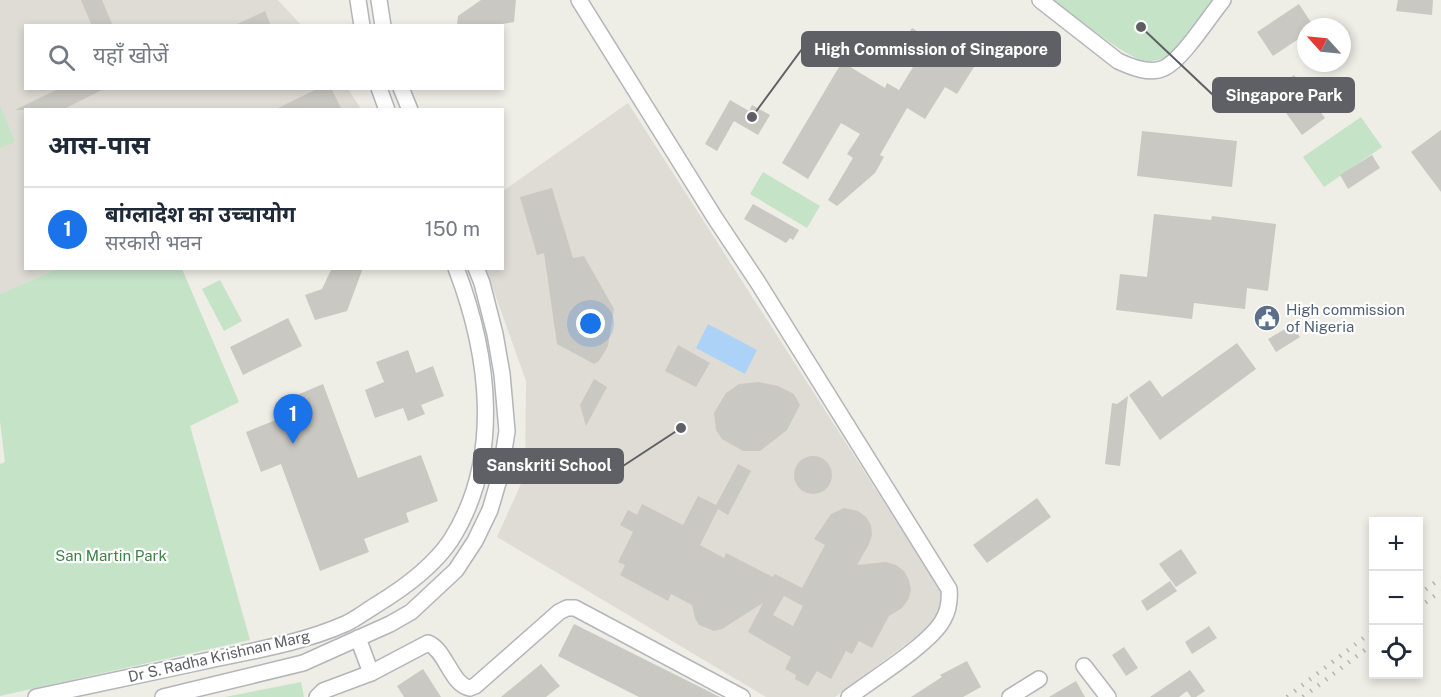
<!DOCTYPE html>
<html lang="hi">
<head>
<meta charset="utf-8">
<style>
	body { margin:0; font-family:"Public Sans","Noto Sans Devanagari",sans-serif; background:#f6f6f7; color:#1f2937 }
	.controls { position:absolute; right:18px; bottom:18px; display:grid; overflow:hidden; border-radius:0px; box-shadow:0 3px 9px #0003 }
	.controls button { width:54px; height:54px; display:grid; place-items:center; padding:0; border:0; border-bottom:2px solid #e0e1e3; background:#fff; color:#1f2937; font:30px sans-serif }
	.compass { position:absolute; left:1297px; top:18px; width:54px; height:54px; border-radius:50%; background:#fff; box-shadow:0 3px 9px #0003; rotate:297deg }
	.you { position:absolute; left:591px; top:324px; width:21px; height:21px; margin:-15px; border:4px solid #fff; border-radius:50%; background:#1a73e8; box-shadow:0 0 0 9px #1a73e833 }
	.badge { display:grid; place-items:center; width:39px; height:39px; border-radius:50%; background:#1a73e8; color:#fff; font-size:20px; font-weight:700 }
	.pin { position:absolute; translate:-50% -50px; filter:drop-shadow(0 2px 3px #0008) }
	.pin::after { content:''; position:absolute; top:32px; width:21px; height:18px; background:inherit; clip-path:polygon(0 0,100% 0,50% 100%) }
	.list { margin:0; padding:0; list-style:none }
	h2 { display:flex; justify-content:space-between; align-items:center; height:78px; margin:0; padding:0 24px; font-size:26px }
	h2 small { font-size:20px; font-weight:400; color:#747a83 }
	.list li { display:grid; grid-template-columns:39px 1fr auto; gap:18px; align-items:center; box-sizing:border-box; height:84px; padding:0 24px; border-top:2px solid #e0e1e3 }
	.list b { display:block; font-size:22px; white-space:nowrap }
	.list p { margin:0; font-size:20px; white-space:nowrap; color:#747a83 }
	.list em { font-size:20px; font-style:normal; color:#747a83 }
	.icon { flex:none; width:33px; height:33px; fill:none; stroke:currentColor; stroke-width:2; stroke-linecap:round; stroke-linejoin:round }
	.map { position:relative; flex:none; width:1441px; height:697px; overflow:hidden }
	.search { position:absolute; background:#fff; box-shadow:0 3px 9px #0003; left:24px; top:24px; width:480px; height:66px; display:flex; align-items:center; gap:15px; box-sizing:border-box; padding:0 21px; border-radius:0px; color:#747a83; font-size:22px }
	.panel { position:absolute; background:#fff; box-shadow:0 3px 9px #0003; left:24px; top:108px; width:480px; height:162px; border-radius:0px }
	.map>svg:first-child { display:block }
</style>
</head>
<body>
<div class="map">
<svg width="1441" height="697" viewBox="0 0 1441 697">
	<rect width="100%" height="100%" fill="#eeede6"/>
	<g fill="#dedcd4">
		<path d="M0,0H278L301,25L26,26V88L348,89L361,109L26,110V268L57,269L0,294Z"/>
		<path d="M628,103L944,596L932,625L835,697H766L497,537L525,475L526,381L486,269L502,268L503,191Z"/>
	</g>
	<g fill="#c5e3c7">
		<path d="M1054,0H1212L1169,56C1161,59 1155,62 1146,61C1125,58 1074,15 1054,0Z"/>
		<path d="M0,105L15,142L0,148Z"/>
		<path d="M1361,117L1382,147L1324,187L1303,157Z"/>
		<path d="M763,172L820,206L807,228L750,194Z"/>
		<path d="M57,269H182L239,402L190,426L250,640L0,696V464L5,462L0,421V294Z"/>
		<path d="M220,280L242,321L224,331L202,289Z"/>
		<path d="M301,682L304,697H225Z"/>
	</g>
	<path fill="#add2f7" d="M708,324L757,350L745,374L696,348Z"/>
	<g fill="#cac8c2" fill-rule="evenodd">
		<path d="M81,0H102L113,26H92Z"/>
		<path d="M481,0H516L514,22L492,26H457L458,16Z"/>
		<path d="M1398,0H1433L1432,15L1396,11Z"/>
		<path d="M1299,4L1314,27H1306V34L1273,56L1257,32Z"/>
		<path d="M265,11L271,26H233Z"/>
		<path d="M912,28L974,67L957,94L945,87L925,119L907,108L880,155L884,157L875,173L837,206L828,200L853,158L847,154L860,134L841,123L808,179L782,163L842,62L885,88L887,83L899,90L913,67L895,55Z"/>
		<path d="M1294,75L1325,118L1302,135L1271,92Z"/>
		<path d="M60,88H106L62,110H15Z"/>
		<path d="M319,88H331L342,110H274Z"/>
		<path d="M730,100L749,111L752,105L770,115L758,135L734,121L717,151L705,144Z"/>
		<path d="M1441,130V192L1411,152Z"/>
		<path d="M1142,131L1237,141L1232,187L1137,176Z"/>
		<path d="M1372,155L1380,168L1348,189L1340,175Z"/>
		<path d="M552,188L573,258L584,256L614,309L608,346L599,361L594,364L557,344L544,253L537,255L520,197Z"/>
		<path d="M753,204L799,230L793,240L790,238L786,243L744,219Z"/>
		<path d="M1154,214L1211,220L1212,216L1276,224L1268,291L1247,288L1245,309L1194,303L1192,319L1116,310L1120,274L1147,277Z"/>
		<path d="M332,268H363L347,311L315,320L305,295L322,289Z"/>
		<path d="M288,318L302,346L243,375L230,347Z"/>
		<path d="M1292,325L1300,337L1276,352L1268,339Z"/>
		<path d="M1237,343L1256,369L1160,440L1129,395L1150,380L1162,397Z"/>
		<path d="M678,345L710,363L696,387L665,371Z"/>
		<path d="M408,350L416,373L433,366L444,396L421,405L425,414L408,421L403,408L375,418L365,390L384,382L376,362Z"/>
		<path d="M594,379L607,387L586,426L580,405Z"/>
		<path d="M759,382L778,386L794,394L800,405L787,430L760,451H743L722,439L716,430L714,413L726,393L739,384Z"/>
		<path d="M323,384L358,478L421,455L438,501L406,513L409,522L364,539L369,552L320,571L281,464L261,472L246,432L303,409L297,395Z"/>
		<path d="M1128,396L1120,466L1105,464L1112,403L1117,404Z"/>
		<circle cx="813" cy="475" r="19"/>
		<path d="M738,464L751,471L728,515L718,509L700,545L724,558L726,553L773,577L775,574L802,588L825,545L814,539L831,514L844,508L858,511L866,517L871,525L872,535L869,544L857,565L886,562L896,565L904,571L909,580L911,590L908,600L902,608L889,616L872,648L859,641L852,654L846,651L831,679L817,671L808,686L795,679L796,675L785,669L791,657L748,632L763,603L722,629L714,631L699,625L695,618L692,605L671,594L668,601L620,575L625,565L618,562L633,532L620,525L628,510L637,515L642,504L683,525L698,496L716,505ZM784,596L803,606L793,626L773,615Z"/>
		<path d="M1037,498L1051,517L987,563L973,545Z"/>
		<path d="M1181,549L1197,573L1176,587L1159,564Z"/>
		<path d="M1170,581L1177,591L1147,611L1141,601Z"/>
		<path d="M574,624L720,697H639L558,656Z"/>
		<path d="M1209,626L1217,638L1192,654L1185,642Z"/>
		<path d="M1124,647L1138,668L1126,676L1112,655Z"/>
		<path d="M967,661L981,687L963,697H911L942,677L940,675Z"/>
		<path d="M541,664L560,686L546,697H501Z"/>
		<path d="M423,669L441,697H404L397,686Z"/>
		<path d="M1190,670L1205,691L1196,697H1191L1187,691L1179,697H1150Z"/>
		<path d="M1076,681L1085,697H1049Z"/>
	</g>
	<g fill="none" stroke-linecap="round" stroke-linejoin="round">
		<defs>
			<g id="minor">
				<path d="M358,0L362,26"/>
				<path d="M379,0L383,26"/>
				<path d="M579,0L715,218L757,281L949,589C950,600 949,610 943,620C930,644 873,679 849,697"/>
				<path d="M1040,0L1118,61C1131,67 1150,75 1164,68C1182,60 1209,17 1223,0"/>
				<path d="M379,88L387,110"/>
				<path d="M401,88L410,110"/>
				<path d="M358,638L371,673"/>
				<path d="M1084,666L1108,697"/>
				<path d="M36,697C96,684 155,672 214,659C258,650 304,642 345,624C356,619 366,611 376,605C404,588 433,567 451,540C503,458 489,354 456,268"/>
				<path d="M163,697L303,663L390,624L411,612L456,570L475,541L490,510L500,476L507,431L502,374L495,334L482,283L476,268"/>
				<path d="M317,697L323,691L371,673L428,643C446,650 451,685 470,688L475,686L559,612L567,608H575L742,697"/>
				<path d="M1010,697L1039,679"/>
			</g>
		</defs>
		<use href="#minor" stroke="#b3b5b9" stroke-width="18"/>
		<use href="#minor" stroke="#fff" stroke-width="15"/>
		<g stroke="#b4b4b5" stroke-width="4.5" stroke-dasharray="1.5 8" stroke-linecap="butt">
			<path d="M1418,595L1441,578"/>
			<path d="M1418,608L1441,591"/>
			<path d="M1287,697L1374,630"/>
			<path d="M1303,697L1374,643"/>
		</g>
	</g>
	<defs>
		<symbol id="civic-disc" viewBox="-11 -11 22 22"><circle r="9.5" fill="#5c6f8a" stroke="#fff"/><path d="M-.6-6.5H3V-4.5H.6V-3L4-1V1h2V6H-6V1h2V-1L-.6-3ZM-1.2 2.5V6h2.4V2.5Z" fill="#fff"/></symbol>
	</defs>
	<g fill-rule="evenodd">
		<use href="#civic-disc" x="1252" y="303" width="30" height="30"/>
	</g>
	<g text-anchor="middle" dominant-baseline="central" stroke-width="4.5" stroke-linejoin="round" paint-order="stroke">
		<g font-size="15" fill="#4e5e75" stroke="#fff" text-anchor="start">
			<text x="1286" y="309">High commission<tspan x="1286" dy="17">of Nigeria</tspan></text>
		</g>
		<g font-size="15" fill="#3e8346" stroke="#fff">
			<text x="111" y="555">San Martin Park</text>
		</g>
		<g font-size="15" fill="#5e6065" stroke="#fff">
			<text transform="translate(219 656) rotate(-13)">Dr S. Radha Krishnan Marg</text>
		</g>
	</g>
	<path fill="none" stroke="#5e6065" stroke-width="2" d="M752 117L802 49M1141 27L1213 95M681 428L623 466"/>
	<g fill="#5e6065" stroke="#fff" stroke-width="2">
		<circle cx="752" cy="117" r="6"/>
		<circle cx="1141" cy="27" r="6"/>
		<circle cx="681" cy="428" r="6"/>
	</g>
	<g fill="#5e6065" stroke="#5e6065" stroke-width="2">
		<rect x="802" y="32" width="258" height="34" rx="6"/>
		<rect x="1213" y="78" width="141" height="34" rx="6"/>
		<rect x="474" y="449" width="149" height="34" rx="6"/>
	</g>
	<g font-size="16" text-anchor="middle" font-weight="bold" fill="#fff">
		<text x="931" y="55">High Commission of Singapore</text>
		<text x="1284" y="101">Singapore Park</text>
		<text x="549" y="471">Sanskriti School</text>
	</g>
</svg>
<div class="controls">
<button>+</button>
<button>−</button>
<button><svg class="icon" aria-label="locate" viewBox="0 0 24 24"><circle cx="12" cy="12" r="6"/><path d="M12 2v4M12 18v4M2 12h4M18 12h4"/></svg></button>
</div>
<svg class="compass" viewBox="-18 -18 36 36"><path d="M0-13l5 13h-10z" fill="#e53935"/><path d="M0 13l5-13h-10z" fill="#747a83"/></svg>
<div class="you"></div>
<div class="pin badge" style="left:293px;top:444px">1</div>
<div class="search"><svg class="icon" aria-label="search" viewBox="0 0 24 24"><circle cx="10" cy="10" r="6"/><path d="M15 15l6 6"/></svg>यहाँ खोजें</div>
<section class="panel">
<h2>आस-पास<small></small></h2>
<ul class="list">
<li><span class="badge">1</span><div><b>बांग्लादेश का उच्चायोग</b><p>सरकारी भवन</p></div><em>150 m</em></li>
</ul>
</section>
</div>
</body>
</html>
